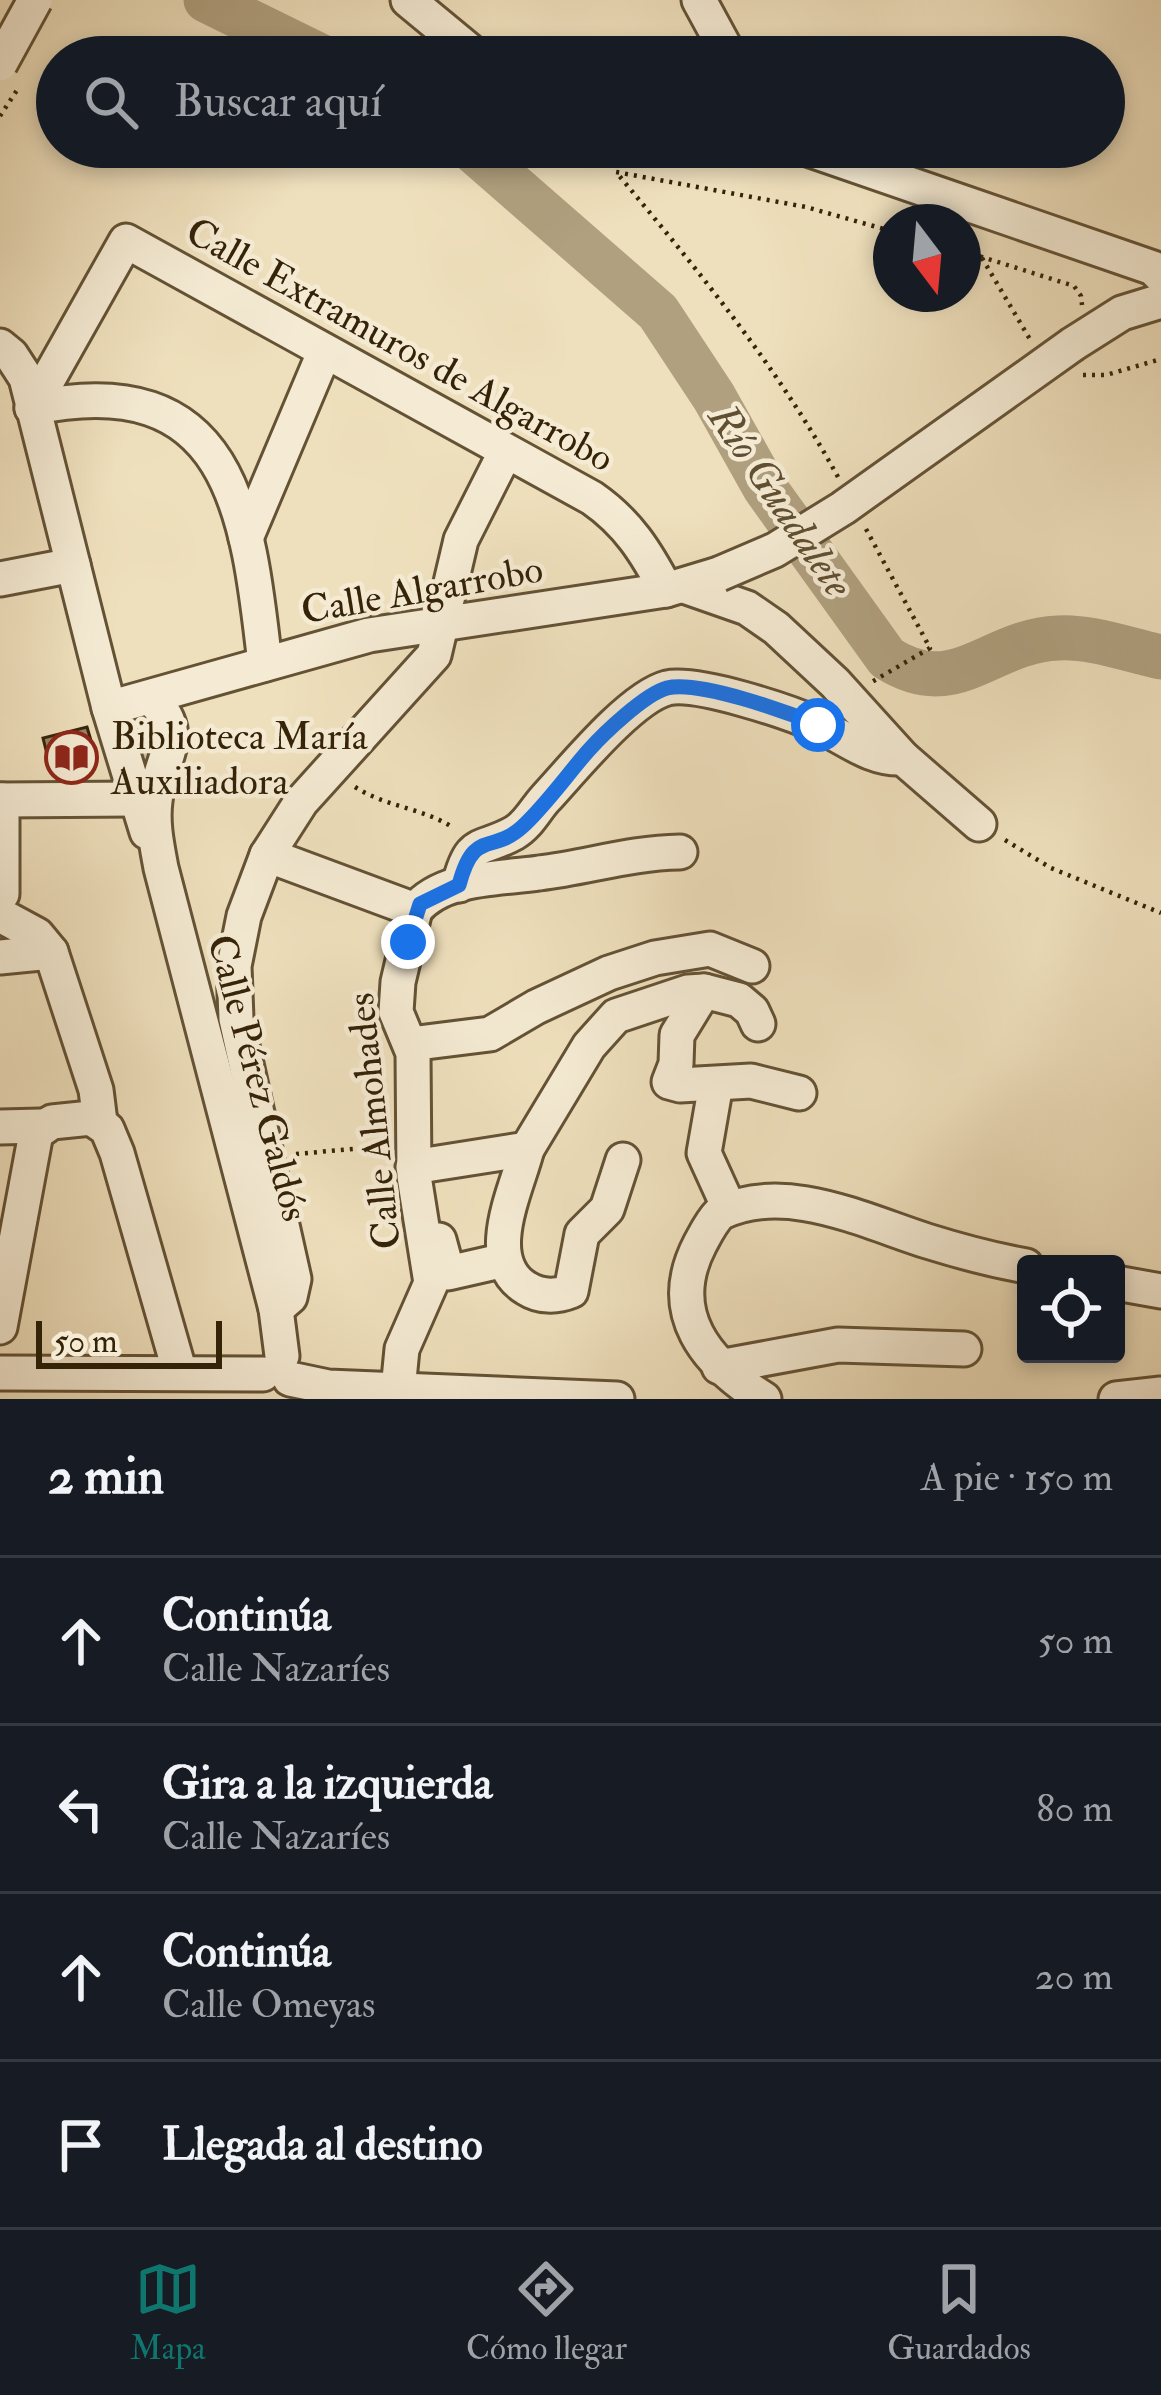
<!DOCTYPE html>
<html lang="es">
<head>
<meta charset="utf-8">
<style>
	body { margin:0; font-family:"IM FELL Double Pica",serif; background:#242831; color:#f1f3f6 }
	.controls { position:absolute; right:36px; bottom:36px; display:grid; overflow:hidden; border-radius:12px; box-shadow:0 6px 18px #0003 }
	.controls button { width:108px; height:108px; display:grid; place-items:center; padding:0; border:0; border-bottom:3px solid #363941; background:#171b24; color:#f1f3f6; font:60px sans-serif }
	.compass { position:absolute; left:873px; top:204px; width:108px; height:108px; border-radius:50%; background:#171b24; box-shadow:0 6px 18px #0003; rotate:164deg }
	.scale { position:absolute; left:36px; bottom:30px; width:186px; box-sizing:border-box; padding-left:12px; border:6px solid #352308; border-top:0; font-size:33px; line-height:42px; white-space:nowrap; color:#352308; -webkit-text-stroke:9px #f5ebd4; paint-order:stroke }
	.stop { position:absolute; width:36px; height:36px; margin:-27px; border:9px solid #1a73e8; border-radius:50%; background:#fff }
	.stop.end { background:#1a73e8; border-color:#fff; box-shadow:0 3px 12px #0008 }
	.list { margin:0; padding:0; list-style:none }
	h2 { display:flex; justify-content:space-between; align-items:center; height:156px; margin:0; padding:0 48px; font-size:51px }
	h2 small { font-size:39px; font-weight:400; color:#9ea1a6 }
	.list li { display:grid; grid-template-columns:78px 1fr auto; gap:36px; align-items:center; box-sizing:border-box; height:168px; padding:0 48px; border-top:3px solid #363941 }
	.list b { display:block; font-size:45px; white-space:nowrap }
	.list p { margin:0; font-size:39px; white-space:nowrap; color:#9ea1a6 }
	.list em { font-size:39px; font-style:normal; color:#9ea1a6 }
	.icon { flex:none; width:66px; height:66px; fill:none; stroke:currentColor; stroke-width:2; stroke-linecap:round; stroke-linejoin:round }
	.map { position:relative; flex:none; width:1161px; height:1399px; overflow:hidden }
	.search { position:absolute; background:#171b24; box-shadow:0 6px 18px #0003; left:36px; right:36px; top:36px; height:132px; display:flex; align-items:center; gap:30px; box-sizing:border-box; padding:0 42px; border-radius:66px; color:#9ea1a6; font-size:45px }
	.sheet { height:828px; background:#171b24 }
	nav { display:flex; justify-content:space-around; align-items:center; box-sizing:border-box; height:168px; border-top:3px solid #363941; background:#171b24; font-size:33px; color:#9ea1a6 }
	nav a { display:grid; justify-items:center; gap:6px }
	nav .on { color:#0f766e }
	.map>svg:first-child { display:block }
</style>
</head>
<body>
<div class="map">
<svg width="1161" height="1399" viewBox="0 0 1161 1399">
	<rect width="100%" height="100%" fill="#efe0bd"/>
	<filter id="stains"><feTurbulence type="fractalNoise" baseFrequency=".00167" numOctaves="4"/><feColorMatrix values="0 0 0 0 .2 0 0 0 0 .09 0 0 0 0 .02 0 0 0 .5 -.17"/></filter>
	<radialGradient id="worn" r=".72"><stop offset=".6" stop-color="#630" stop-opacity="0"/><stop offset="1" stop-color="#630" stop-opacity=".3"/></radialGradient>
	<path fill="#cfc09e" stroke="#827253" stroke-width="3" d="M137,709L156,719L151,759L138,763L126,715Z"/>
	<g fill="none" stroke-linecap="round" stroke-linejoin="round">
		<g stroke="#b0a07f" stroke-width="45">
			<path d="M206,0L322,57"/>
			<path d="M469,147L658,312L714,397L765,488L887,658C956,702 988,641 1058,638C1091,636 1128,650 1161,657"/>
		</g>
	</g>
	<g fill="#968566" stroke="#352308" stroke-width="3">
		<path d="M87,727L92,744L47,754L43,738Z"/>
		<path d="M92,744L96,762L52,772L47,754Z"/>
	</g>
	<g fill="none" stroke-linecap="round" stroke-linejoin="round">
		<defs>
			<g id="minor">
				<path d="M408,0L477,57"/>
				<path d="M699,0L730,57"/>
				<path d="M802,147L1153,268L1161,276"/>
				<path d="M1073,344L1122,313L1161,301"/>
				<path d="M0,346L11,355L26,378L109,708L147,832"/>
				<path d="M32,408L126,241L592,498C628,523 646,552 666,590"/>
				<path d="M32,408C231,366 248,510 265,664"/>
				<path d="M246,538L324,353"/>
				<path d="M0,579L73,565"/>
				<path d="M684,586L747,608L776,628L835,683L903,758L979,824"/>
				<path d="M150,697C191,736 159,757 155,801C152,824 157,846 161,868L276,1309L282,1356"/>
				<path d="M109,708L369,635L666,590L719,574"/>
				<path d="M0,800L135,799"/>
				<path d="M267,855L415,910"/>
				<path d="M459,885C471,837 480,852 514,833C528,825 535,810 545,799C572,770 630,698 667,688C697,681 789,712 818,725C846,738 871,760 903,758"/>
				<path d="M2,894V800"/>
				<path d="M415,910C443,876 499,879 539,873C589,867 629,853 680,852"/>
				<path d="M0,915L37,935L51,952L96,1090L100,1122"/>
				<path d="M0,957L51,952"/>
				<path d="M704,991L677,1035L676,1064L669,1082L680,1085L751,1081L799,1093"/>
				<path d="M410,1044L490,1034L536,1007L609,973L655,958L710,949L752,966"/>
				<path d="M716,1084L704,1153L729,1208"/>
				<path d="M0,1127L41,1126"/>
				<path d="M527,1149C517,1189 480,1260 526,1288C540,1297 556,1297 571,1291L582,1234L607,1209L623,1160"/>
				<path d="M413,1167L527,1149L589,1046L616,1016L688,992L704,991L739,1000L752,1011L758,1024"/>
				<path d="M439,1240L448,1273L505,1260"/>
				<path d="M1116,1283L1161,1291"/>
				<path d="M276,1309L290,1297L294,1279L236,1019L234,966L244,916L267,855L301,802L434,655L461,540L505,453"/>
				<path d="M0,1327L36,1133L52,1122L91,1118L107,1129L117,1153L180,1373"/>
				<path d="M719,1367L838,1345L964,1349"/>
				<path d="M0,1373L263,1374"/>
				<path d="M290,1379L328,1387L617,1399"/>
				<path d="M398,1390L402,1349L431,1283L414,1176L413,1053L396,1012L398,982L415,910"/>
				<path d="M764,1399C706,1363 664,1313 700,1244C706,1233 711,1222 720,1213C785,1181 864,1221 927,1241C959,1251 993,1260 1026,1266"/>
				<path d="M1116,1399L1161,1394"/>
			</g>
		</defs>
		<use href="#minor" stroke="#645235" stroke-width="39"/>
		<g stroke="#352308" stroke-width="4.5" stroke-dasharray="3 6" stroke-linecap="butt">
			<path d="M0,116L19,87"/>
			<path d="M963,251L1074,286L1081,296L1082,305"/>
			<path d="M982,258L1031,341"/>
			<path d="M1083,375H1106L1161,359"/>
			<path d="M838,477C777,366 697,269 616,172L806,207L891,231"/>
			<path d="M866,529L930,648L870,683"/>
			<path d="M355,787C386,807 423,808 454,828"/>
			<path d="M1005,840L1051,868L1161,913"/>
			<path d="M296,1154L386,1146"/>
		</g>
		<use href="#minor" stroke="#f5ebd4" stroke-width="33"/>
		<defs>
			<g id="minor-bridge">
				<path d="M0,64L35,0"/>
				<path d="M719,574L775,550L843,508L1073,344"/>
			</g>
		</defs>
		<use href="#minor-bridge" stroke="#645235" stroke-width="39" stroke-linecap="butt"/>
		<use href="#minor-bridge" stroke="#f5ebd4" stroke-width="33"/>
	</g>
	<g fill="#9e8e6e">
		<circle cx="133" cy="730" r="9"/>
		<circle cx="148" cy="744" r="9"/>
	</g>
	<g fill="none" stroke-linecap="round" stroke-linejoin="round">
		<path stroke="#1a73e8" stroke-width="15" d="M408,942L420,904L459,885C474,828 491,855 522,827C545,806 567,775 588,751C604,733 645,694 667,688C699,680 787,712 818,725"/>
	</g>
	<defs>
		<symbol id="library-ring" viewBox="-11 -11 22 22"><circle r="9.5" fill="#f5ebd4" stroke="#8f2418" stroke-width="1.5"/><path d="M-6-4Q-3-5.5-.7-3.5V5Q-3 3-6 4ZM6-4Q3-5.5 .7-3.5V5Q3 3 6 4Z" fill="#8f2418"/></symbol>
	</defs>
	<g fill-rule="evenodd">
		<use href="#library-ring" x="42" y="728" width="59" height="59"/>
	</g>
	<g text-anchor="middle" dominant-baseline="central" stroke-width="9" stroke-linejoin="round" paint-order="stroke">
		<g font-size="39" fill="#352308" stroke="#f5ebd4">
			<text transform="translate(400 345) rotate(29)">Calle Extramuros de Algarrobo</text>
			<text transform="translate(422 590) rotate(-10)">Calle Algarrobo</text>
			<text transform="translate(258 1078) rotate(75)">Calle Pérez Galdós</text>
			<text transform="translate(374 1121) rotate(-96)">Calle Almohades</text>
		</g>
		<g font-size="39" fill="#352308" stroke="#f5ebd4" text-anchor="start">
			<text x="111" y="736">Biblioteca María<tspan x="111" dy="45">Auxiliadora</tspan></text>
		</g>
		<g font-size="42" font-style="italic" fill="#604f32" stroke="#f5ebd4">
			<text transform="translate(780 501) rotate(56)">Río Guadalete</text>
		</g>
	</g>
	<rect width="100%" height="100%" filter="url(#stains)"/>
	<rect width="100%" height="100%" fill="url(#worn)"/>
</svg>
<div class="controls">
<button><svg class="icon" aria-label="locate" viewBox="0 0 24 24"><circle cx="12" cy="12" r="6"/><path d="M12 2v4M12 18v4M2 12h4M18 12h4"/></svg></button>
</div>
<svg class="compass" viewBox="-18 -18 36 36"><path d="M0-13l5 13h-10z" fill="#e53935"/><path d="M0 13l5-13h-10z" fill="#9ea1a6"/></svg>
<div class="scale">50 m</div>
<div class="stop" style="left:818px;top:725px"></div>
<div class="stop end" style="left:408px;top:942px"></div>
<div class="search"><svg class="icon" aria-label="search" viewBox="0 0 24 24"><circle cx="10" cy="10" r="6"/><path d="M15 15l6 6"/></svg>Buscar aquí</div>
</div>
<section class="sheet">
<h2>2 min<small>A pie · 150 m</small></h2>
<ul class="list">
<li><svg class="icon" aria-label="ahead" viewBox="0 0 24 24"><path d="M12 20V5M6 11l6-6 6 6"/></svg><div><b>Continúa</b><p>Calle Nazaríes</p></div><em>50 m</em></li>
<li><svg class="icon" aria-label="left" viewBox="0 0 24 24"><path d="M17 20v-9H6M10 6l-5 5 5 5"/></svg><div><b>Gira a la izquierda</b><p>Calle Nazaríes</p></div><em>80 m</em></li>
<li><svg class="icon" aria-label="ahead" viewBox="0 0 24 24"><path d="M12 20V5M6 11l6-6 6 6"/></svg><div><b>Continúa</b><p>Calle Omeyas</p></div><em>20 m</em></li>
<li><svg class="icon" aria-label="arrive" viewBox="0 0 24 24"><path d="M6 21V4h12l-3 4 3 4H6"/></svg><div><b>Llegada al destino</b></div></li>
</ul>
</section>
<nav>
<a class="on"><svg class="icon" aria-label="map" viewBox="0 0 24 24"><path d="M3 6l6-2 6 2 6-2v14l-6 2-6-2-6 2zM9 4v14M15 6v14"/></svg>Mapa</a>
<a><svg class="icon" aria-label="directions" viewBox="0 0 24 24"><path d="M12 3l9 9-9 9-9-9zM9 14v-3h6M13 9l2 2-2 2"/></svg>Cómo llegar</a>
<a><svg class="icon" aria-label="saved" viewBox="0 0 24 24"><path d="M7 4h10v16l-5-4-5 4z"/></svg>Guardados</a>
</nav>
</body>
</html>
